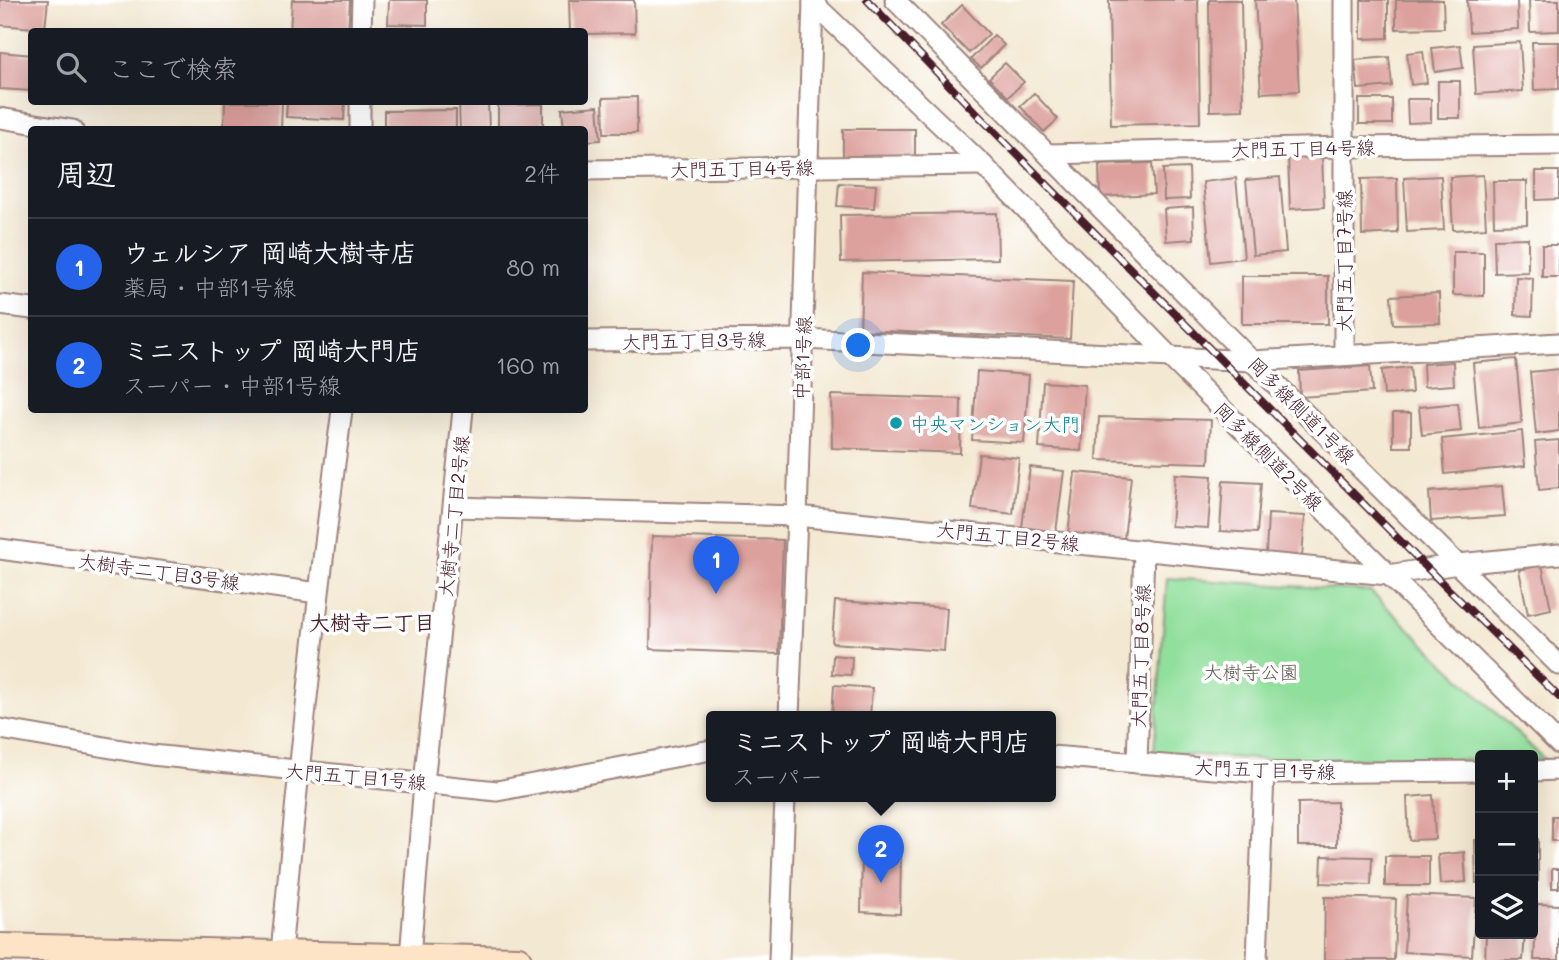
<!DOCTYPE html>
<html lang="ja">
<head>
<meta charset="utf-8">
<style>
	body { margin:0; font-family:Mali,"Klee One",sans-serif; background:#20242c; color:#f1f3f6 }
	.controls { position:absolute; right:21px; bottom:21px; display:grid; overflow:hidden; border-radius:7px; box-shadow:0 7px 28px #0002 }
	.controls button { width:63px; height:63px; display:grid; place-items:center; padding:0; border:0; border-bottom:2px solid #363941; background:#171b24; color:#f1f3f6; font:35px sans-serif }
	.you { position:absolute; left:859px; top:346px; width:24px; height:24px; margin:-18px; border:5px solid #fff; border-radius:50%; background:#1a73e8; box-shadow:0 0 0 10px #1a73e833 }
	.badge { display:grid; place-items:center; width:46px; height:46px; border-radius:50%; background:#2563eb; color:#fff; font-size:23px; font-weight:700 }
	.pin { position:absolute; translate:-50% -58px; filter:drop-shadow(0 2px 4px #0008) }
	.pin::after { content:''; position:absolute; top:37px; width:24px; height:21px; background:inherit; clip-path:polygon(0 0,100% 0,50% 100%) }
	.popup { position:absolute; left:706px; top:711px; width:350px; height:91px; box-sizing:border-box; display:grid; place-content:center; border-radius:7px; background:#171b24; filter:drop-shadow(0 2px 5px #0005); font-size:23px; white-space:nowrap; color:#9ea1a6 }
	.popup b { font-size:26px; color:#f1f3f6 }
	.popup::after { content:''; position:absolute; left:50%; top:100%; margin-left:-14px; border:14px solid transparent; border-top-color:#171b24 }
	.list { margin:0; padding:0; list-style:none }
	h2 { display:flex; justify-content:space-between; align-items:center; height:91px; margin:0; padding:0 28px; font-size:30px }
	h2 small { font-size:23px; font-weight:400; color:#9ea1a6 }
	.list li { display:grid; grid-template-columns:46px 1fr auto; gap:21px; align-items:center; box-sizing:border-box; height:98px; padding:0 28px; border-top:2px solid #363941 }
	.list b { display:block; font-size:26px; white-space:nowrap }
	.list p { margin:0; font-size:23px; white-space:nowrap; color:#9ea1a6 }
	.list em { font-size:23px; font-style:normal; color:#9ea1a6 }
	.icon { flex:none; width:38px; height:38px; fill:none; stroke:currentColor; stroke-width:2; stroke-linecap:round; stroke-linejoin:round }
	.map { position:relative; flex:none; width:1559px; height:960px; overflow:hidden }
	.search { position:absolute; background:#171b24; box-shadow:0 7px 28px #0002; left:28px; top:28px; width:560px; height:77px; display:flex; align-items:center; gap:18px; box-sizing:border-box; padding:0 24px; border-radius:7px; color:#9ea1a6; font-size:26px }
	.panel { position:absolute; background:#171b24; box-shadow:0 7px 28px #0002; left:28px; top:126px; width:560px; height:287px; border-radius:7px }
	.map>svg:first-child { display:block }
</style>
</head>
<body>
<div class="map">
<svg width="1559" height="960" viewBox="0 0 1559 960">
	<rect width="100%" height="100%" fill="#fff"/>
	<filter id="ink" filterUnits="userSpaceOnUse"><feTurbulence type="fractalNoise" baseFrequency=".0143" numOctaves="2"/><feDisplacementMap in="SourceGraphic" scale="14" xChannelSelector="R" yChannelSelector="G"/><feConvolveMatrix kernelMatrix="1 2 1 2 8 2 1 2 1" color-interpolation-filters="sRGB"/></filter>
	<filter id="wash" filterUnits="userSpaceOnUse"><feTurbulence type="fractalNoise" baseFrequency=".00686" numOctaves="4" result="noise"/><feDisplacementMap in="SourceGraphic" scale="28" xChannelSelector="R" yChannelSelector="G"/><feGaussianBlur stdDeviation="1.57" result="paint"/><feColorMatrix in="noise" values="0 0 0 0 0 0 0 0 0 0 0 0 0 0 0 0 0 1.4 0 .05"/><feComposite in="paint" operator="in"/></filter>
	<g filter="url(#wash)">
		<rect width="100%" height="100%" fill="#f3e8d1"/>
		<path fill="#91df9c" stroke="#6e7f64" stroke-width="2" d="M1167,578L1370,591L1546,761L1533,760V755H1480V760L1255,759L1154,752Z"/>
		<g id="blocks">
			<g fill="#dda19d">
				<path d="M0,0H48L45,29L0,25Z"/>
				<path d="M292,0H350L348,32H290Z"/>
				<path d="M389,0H427V25L388,24Z"/>
				<path d="M569,0H634L635,33L584,34V32H570Z"/>
				<path d="M1109,0H1198L1200,123L1111,125Z"/>
				<path d="M1209,0H1241L1243,110L1210,111Z"/>
				<path d="M1255,0H1294L1299,91L1261,93Z"/>
				<path d="M1361,0H1388V38L1361,39Z"/>
				<path d="M1396,0H1443L1444,28L1396,29Z"/>
				<path d="M1467,0H1517L1518,29L1469,32Z"/>
				<path d="M1529,0H1559V31L1530,32Z"/>
				<path d="M962,5L989,34L969,53L941,25Z"/>
				<path d="M994,35L1004,45L981,68L971,59Z"/>
				<path d="M1520,42L1523,91L1476,94L1473,45Z"/>
				<path d="M1532,42H1559V89L1534,90Z"/>
				<path d="M1460,45L1463,68L1435,72L1432,48Z"/>
				<path d="M1423,51L1427,83L1411,85L1407,53Z"/>
				<path d="M0,52L32,55V91L0,89Z"/>
				<path d="M1389,57L1392,86L1358,89L1355,60Z"/>
				<path d="M1005,63L1024,82L1008,97L989,78Z"/>
				<rect x="1438" y="81" width="22" height="37"/>
				<path d="M1034,93L1058,119L1044,132L1020,106Z"/>
				<path d="M637,97V133H604L603,98Z"/>
				<rect x="1359" y="99" width="33" height="25"/>
				<path d="M1407,99H1431V122L1408,123Z"/>
				<path d="M225,102H282L281,130H224Z"/>
				<path d="M287,102H345L344,120L286,117Z"/>
				<path d="M459,102H488L489,130H460Z"/>
				<path d="M543,104V130H498V105Z"/>
				<path d="M598,106L601,140L584,141V130H564L562,109Z"/>
				<path d="M456,110V130H384V111Z"/>
				<rect x="843" y="129" width="72" height="32"/>
				<path d="M1322,155L1324,207L1290,209L1288,157Z"/>
				<path d="M1152,163L1154,194L1100,197L1099,165Z"/>
				<path d="M1189,168L1190,199L1164,200L1163,169Z"/>
				<path d="M1536,171H1559V199L1536,200Z"/>
				<path d="M1483,175L1486,228L1453,230L1450,177Z"/>
				<path d="M1441,176L1444,230L1407,232L1404,178Z"/>
				<path d="M1280,177L1286,252L1253,255L1246,180Z"/>
				<path d="M1236,178L1244,258L1211,262L1203,182Z"/>
				<path d="M1397,178L1398,233L1362,235L1361,179Z"/>
				<path d="M1493,181H1527V224L1494,225Z"/>
				<path d="M839,183L876,185L874,208L837,206Z"/>
				<path d="M1193,207L1194,239L1166,241L1164,209Z"/>
				<path d="M997,213L998,259L841,262L840,215Z"/>
				<path d="M1528,238V272L1495,273L1494,239Z"/>
				<rect x="1542" y="245" width="17" height="32"/>
				<path d="M1453,252H1484V296L1453,295Z"/>
				<path d="M862,272L1073,281L1070,339L860,330Z"/>
				<rect x="1242" y="276" width="86" height="48"/>
				<path d="M1516,277L1533,278L1532,316L1515,315Z"/>
				<path d="M1439,293L1440,323L1393,324L1391,296Z"/>
				<path d="M1516,359L1522,423L1479,428L1473,363Z"/>
				<path d="M1453,362L1454,385L1424,387L1423,364Z"/>
				<path d="M1370,366L1372,392L1300,397L1299,371Z"/>
				<path d="M1410,367L1412,393L1384,395L1382,370Z"/>
				<path d="M1559,369V431L1536,434L1530,372Z"/>
				<path d="M977,371L1029,375L1024,443L972,440Z"/>
				<path d="M1043,382L1085,385L1081,451L1039,448Z"/>
				<path d="M831,395L961,399L960,453L832,448Z"/>
				<path d="M1458,403L1461,431L1422,435L1419,407Z"/>
				<rect x="1393" y="413" width="18" height="34"/>
				<path d="M1099,417L1211,420L1209,463L1097,460Z"/>
				<path d="M1522,431L1525,466L1445,474L1442,439Z"/>
				<path d="M1559,440V488L1539,490L1535,442Z"/>
				<path d="M979,454L1019,458L1013,514L972,509Z"/>
				<path d="M1030,467L1064,471L1056,532L1022,527Z"/>
				<path d="M1075,472L1131,477L1124,539L1068,534Z"/>
				<path d="M1175,474L1212,476L1208,528L1171,526Z"/>
				<path d="M1223,481L1261,483L1257,533L1220,531Z"/>
				<path d="M1502,486L1505,516L1431,521L1429,492Z"/>
				<path d="M1268,514L1305,516L1302,557L1266,555Z"/>
				<path d="M652,536L783,540L779,654L650,649Z"/>
				<path d="M1542,565L1551,609L1528,614L1519,570Z"/>
				<path d="M835,601L947,608L944,651L832,643Z"/>
				<path d="M833,655L852,657L851,675L832,674Z"/>
				<path d="M834,685L872,688L870,717H832Z"/>
				<path d="M1433,795L1435,839L1409,840L1407,797Z"/>
				<path d="M1337,802V846H1298V803Z"/>
				<rect x="1552" y="816" width="7" height="25"/>
				<path d="M1533,839H1538V881L1533,882Z"/>
				<path d="M1475,840H1480V883H1476Z"/>
				<path d="M862,851L901,854L900,914L861,912Z"/>
				<path d="M1464,852L1466,882L1440,884L1438,855Z"/>
				<path d="M1322,856L1372,857L1371,885L1321,883Z"/>
				<rect x="1385" y="856" width="44" height="30"/>
				<rect x="1552" y="869" width="7" height="19"/>
				<path d="M1407,895L1476,898L1472,956L1404,952Z"/>
				<path d="M1325,897L1396,899L1394,960H1324Z"/>
				<path d="M1537,904L1559,905V960H1534Z"/>
				<path d="M1486,934H1525L1523,960H1485Z"/>
			</g>
		</g>
	</g>
	<g filter="url(#ink)">
		<use href="#blocks" fill-opacity="0" stroke="#9e847e" stroke-width="2"/>
		<g fill="none" stroke-linecap="round" stroke-linejoin="round">
			<defs>
				<g id="street">
					<path d="M895,0L1252,361L1559,665"/>
					<path d="M813,3L983,165L1170,357L1559,744"/>
					<path d="M361,32L362,0"/>
					<path d="M0,118L73,130"/>
					<path d="M360,130V102"/>
					<path d="M1048,154L1343,147L1559,145"/>
					<path d="M584,170L983,165"/>
					<path d="M0,305L32,309"/>
					<path d="M584,341L803,339L1252,361L1559,343"/>
					<path d="M1344,355V0"/>
					<path d="M454,507L797,516L1388,575L1458,564L1559,554"/>
					<path d="M0,549L318,593"/>
					<path d="M789,717L797,516L813,0"/>
					<path d="M0,729L152,755L497,791L711,750"/>
					<path d="M1051,756L1264,773L1480,771"/>
					<path d="M1137,763L1144,550"/>
					<path d="M1533,771L1559,770"/>
					<path d="M281,953C298,771 318,590 342,410"/>
					<path d="M410,957L424,783L463,410"/>
					<path d="M779,960L785,797"/>
					<path d="M1257,960L1264,773"/>
				</g>
				<path id="secondary" d="M0,947L518,960"/>
			</defs>
			<use href="#street" stroke="#9e847e" stroke-width="23"/>
			<use href="#secondary" stroke="#9e847e" stroke-width="30"/>
			<use href="#street" stroke="#fff" stroke-width="19"/>
			<use href="#secondary" stroke="#fee4c6" stroke-width="26"/>
			<defs>
				<path id="rail" d="M867,0L979,116L1444,585L1559,697"/>
			</defs>
			<use href="#rail" stroke="#4a1f2b" stroke-width="8"/>
			<use href="#rail" stroke="#fff" stroke-width="5" stroke-dasharray="16" stroke-linecap="butt"/>
		</g>
	</g>
	<circle fill="#0f9aa8" stroke="#fff" stroke-width="2.5" cx="896" cy="423" r="7"/>
	<g text-anchor="middle" dominant-baseline="central" stroke-width="7" stroke-linejoin="round" paint-order="stroke">
		<g font-size="19" fill="#4a1f2b" stroke="#fff">
			<text transform="translate(1303 148) rotate(-1)">大門五丁目4号線</text>
			<text transform="translate(742 168) rotate(-1)">大門五丁目4号線</text>
			<text transform="translate(1343 261) rotate(-90)">大門五丁目7号線</text>
			<text transform="translate(694 340) rotate(-1)">大門五丁目3号線</text>
			<text transform="translate(802 358) rotate(-88)">中部1号線</text>
			<text transform="translate(1302 410) rotate(45)">岡多線側道1号線</text>
			<text transform="translate(1269 456) rotate(45)">岡多線側道2号線</text>
			<text transform="translate(453 516) rotate(-84)">大樹寺二丁目2号線</text>
			<text transform="translate(1008 536) rotate(6)">大門五丁目2号線</text>
			<text transform="translate(159 571) rotate(8)">大樹寺二丁目3号線</text>
			<text transform="translate(1140 656) rotate(-88)">大門五丁目8号線</text>
			<text transform="translate(1265 769) rotate(2)">大門五丁目1号線</text>
			<text transform="translate(356 776) rotate(5)">大門五丁目1号線</text>
		</g>
		<g font-size="19" fill="#0d838f" stroke="#fff" text-anchor="start">
			<text x="910" y="423">中央マンション大門</text>
		</g>
		<g font-size="19" fill="#5f594d" stroke="#fff">
			<text x="1251" y="671">大樹寺公園</text>
		</g>
		<g font-size="21" font-weight="bold" fill="#4a1f2b" stroke="#fff">
			<text x="372" y="621">大樹寺二丁目</text>
		</g>
	</g>
</svg>
<div class="controls">
<button>+</button>
<button>−</button>
<button><svg class="icon" aria-label="layers" viewBox="0 0 24 24"><path d="M12 4l9 5-9 5-9-5zM3 14l9 5 9-5"/></svg></button>
</div>
<div class="you"></div>
<div class="pin badge" style="left:716px;top:594px">1</div>
<div class="pin badge" style="left:881px;top:883px">2</div>
<div class="popup"><b>ミニストップ 岡崎大門店</b>スーパー</div>
<div class="search"><svg class="icon" aria-label="search" viewBox="0 0 24 24"><circle cx="10" cy="10" r="6"/><path d="M15 15l6 6"/></svg>ここで検索</div>
<section class="panel">
<h2>周辺<small>2件</small></h2>
<ul class="list">
<li><span class="badge">1</span><div><b>ウェルシア 岡崎大樹寺店</b><p>薬局 · 中部1号線</p></div><em>80 m</em></li>
<li><span class="badge">2</span><div><b>ミニストップ 岡崎大門店</b><p>スーパー · 中部1号線</p></div><em>160 m</em></li>
</ul>
</section>
</div>
</body>
</html>
